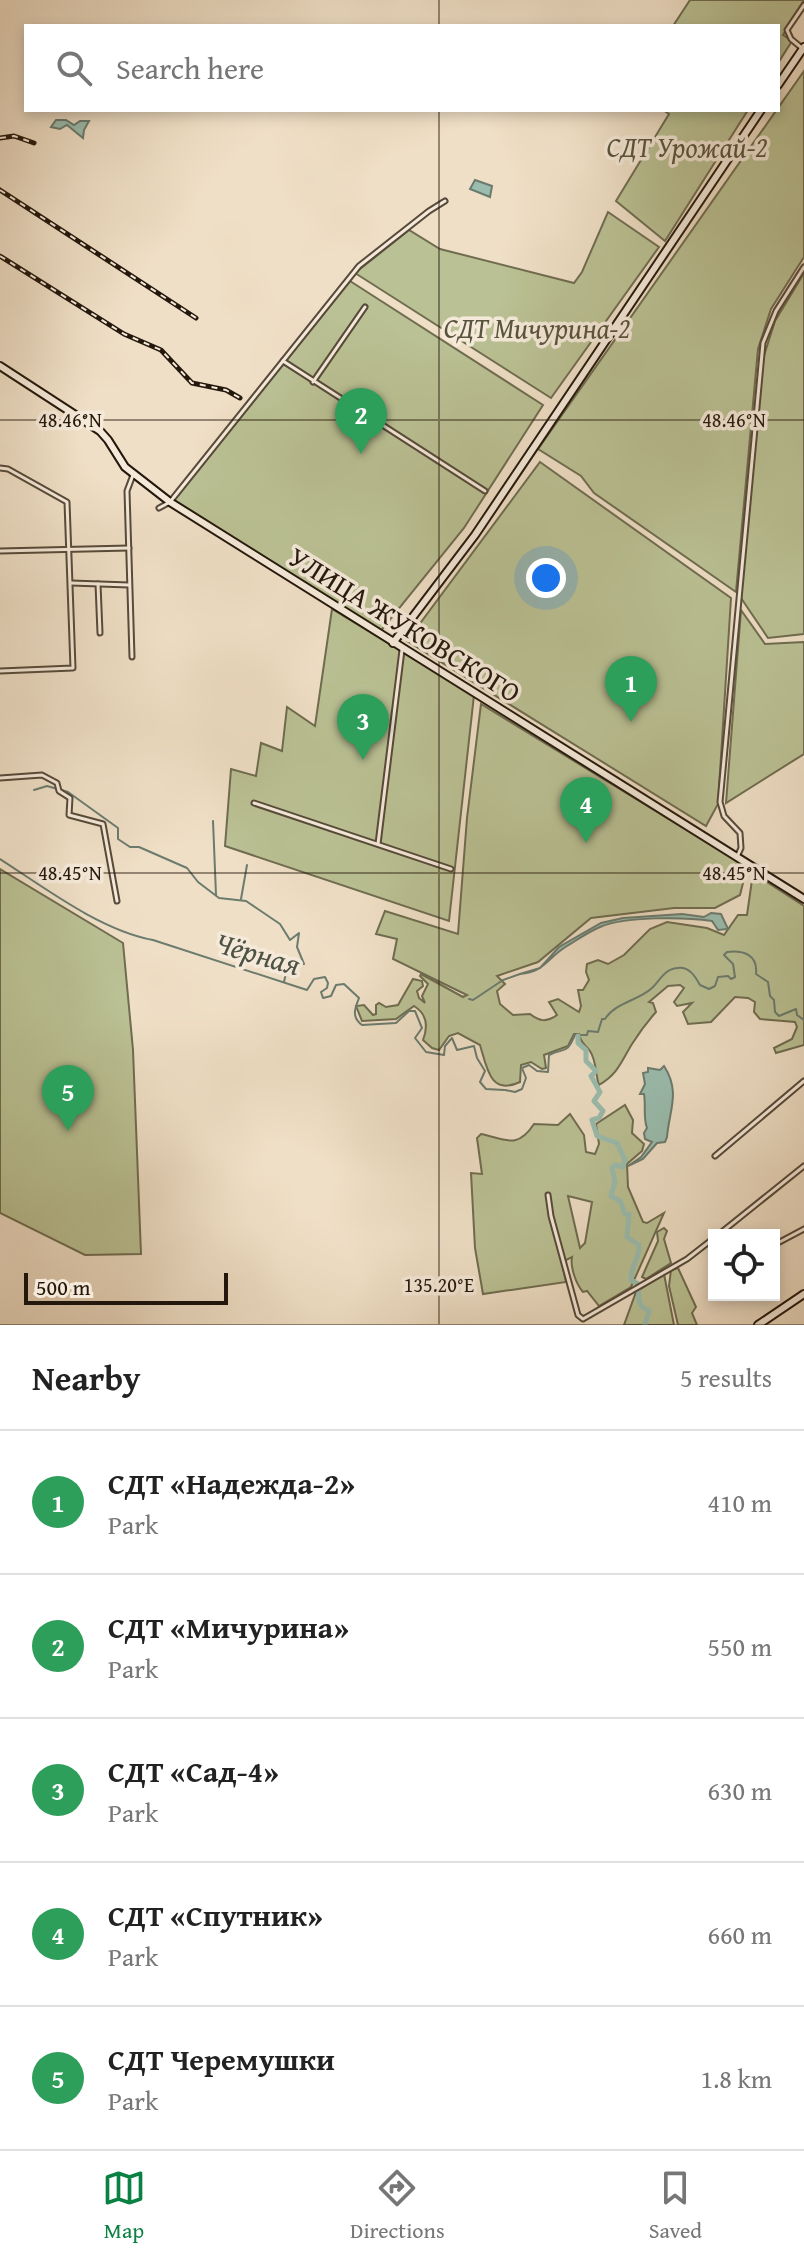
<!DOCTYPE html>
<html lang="en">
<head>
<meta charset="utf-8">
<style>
	body { margin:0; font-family:"Gentium Book Plus",serif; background:#f6f6f6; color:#222 }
	.controls { position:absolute; right:24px; bottom:24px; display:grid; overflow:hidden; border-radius:0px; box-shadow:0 4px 12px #0003 }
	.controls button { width:72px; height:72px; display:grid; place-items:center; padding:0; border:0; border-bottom:2px solid #e0e0e0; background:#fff; color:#222; font:40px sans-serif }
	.scale { position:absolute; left:24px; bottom:20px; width:204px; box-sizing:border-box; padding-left:8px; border:4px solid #24180c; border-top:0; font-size:22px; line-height:28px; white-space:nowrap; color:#24180c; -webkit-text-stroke:6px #f5eada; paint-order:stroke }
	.you { position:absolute; left:546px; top:578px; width:28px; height:28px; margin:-20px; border:6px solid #fff; border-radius:50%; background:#1a73e8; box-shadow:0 0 0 12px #1a73e833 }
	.badge { display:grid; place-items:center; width:52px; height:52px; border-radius:50%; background:#0b8043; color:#fff; font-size:26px; font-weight:700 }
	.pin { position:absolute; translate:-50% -66px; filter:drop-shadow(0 2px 4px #0008) }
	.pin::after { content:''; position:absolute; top:42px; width:28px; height:24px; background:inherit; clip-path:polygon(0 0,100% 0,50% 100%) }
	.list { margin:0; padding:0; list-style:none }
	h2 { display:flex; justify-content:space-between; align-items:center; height:104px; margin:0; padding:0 32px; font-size:34px }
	h2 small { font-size:26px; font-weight:400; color:#767676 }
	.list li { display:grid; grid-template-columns:52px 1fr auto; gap:24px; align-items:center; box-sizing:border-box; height:144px; padding:0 32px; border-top:2px solid #e0e0e0 }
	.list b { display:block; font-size:30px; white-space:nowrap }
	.list p { margin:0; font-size:26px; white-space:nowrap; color:#767676 }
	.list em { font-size:26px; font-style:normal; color:#767676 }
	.icon { flex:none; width:44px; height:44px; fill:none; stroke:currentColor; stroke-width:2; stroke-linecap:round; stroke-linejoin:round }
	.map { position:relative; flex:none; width:804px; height:1325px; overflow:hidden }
	.search { position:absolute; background:#fff; box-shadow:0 4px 12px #0003; left:24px; right:24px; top:24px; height:88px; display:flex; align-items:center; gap:20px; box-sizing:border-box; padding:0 28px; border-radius:0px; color:#767676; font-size:30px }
	.sheet { height:824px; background:#fff }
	nav { display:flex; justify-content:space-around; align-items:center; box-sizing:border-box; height:112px; border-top:2px solid #e0e0e0; background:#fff; font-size:22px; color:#767676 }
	nav a { display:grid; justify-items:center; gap:4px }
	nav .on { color:#0b8043 }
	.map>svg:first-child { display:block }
</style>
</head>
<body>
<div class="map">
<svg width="804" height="1325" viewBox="0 0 804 1325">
	<rect width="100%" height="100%" fill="#efdfc6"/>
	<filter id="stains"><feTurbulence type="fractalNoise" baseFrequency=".0025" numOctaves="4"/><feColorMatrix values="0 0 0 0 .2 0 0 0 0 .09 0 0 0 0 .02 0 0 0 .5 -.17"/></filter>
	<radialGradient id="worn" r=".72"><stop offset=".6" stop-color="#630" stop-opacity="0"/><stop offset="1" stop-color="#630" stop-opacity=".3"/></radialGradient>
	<g fill="#bac194" stroke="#6f6c50" stroke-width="2" fill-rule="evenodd">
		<path d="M690,0H804L783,35L792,41L778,63V26H673Z"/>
		<path d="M804,71V257L771,309L758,349L736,592L594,493L581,476L538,449Z"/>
		<path d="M663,110H748L665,241L616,201L669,114Z"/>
		<path d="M608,212L659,247L551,398L355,273L409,230L440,249L574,283L582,272Z"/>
		<path d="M804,273V634L768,638L741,598L761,365L775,321Z"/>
		<path d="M350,281L543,405L464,528L380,632L172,502Z"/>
		<path d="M540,462L731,598L718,804L706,826L407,641Z"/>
		<path d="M332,609L474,695L449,921L225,846L231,769L256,776L261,743L282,751L287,707L315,726Z"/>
		<path d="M741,610L765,644L804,642V754L726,803Z"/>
		<path d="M481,704L747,867L740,895L715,908H674L591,918L538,962L497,976L505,984L497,991L500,1004L513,1015L530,1014C539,1021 546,1023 557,1015L549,1002L558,999L579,1012L581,1006L578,990H583L589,980L586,972L587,964L598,960L608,964L624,955L650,929L667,922L707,928L724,935L738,915H747L753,873L804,906V1045L776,1053L774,1048L792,1039L797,1027L795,1022L760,1019L754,1012L755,1002L748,998L735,997L711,1022L688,1024L683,1012L692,1003L677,1006L674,1002L684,988L680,985L668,986L649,1002L653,1003L656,1012C647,1022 639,1033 632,1044C621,1062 618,1074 599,1085C595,1074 597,1062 590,1051C585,1044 581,1044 579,1034H574L568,1046L544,1055L546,1068L542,1069L531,1062L521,1065L520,1082C490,1096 487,1068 480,1045L458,1033L449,1036L439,1050L432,1048L423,1040C428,1027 427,1014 414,1006L396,1019L362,1021L356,1006L364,1005L373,1015L376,1014V1005L379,1003L386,1007L398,1005L413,979L422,981L423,986L417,991L419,998L425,1003L422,996L428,984L420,976L421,974L463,997L467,995L393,959L397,939L376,934L385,911L458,934L467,818Z"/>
		<path d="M0,869L123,943L133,1050L141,1254L85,1255L0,1213Z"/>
		<path d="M625,1105L633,1120L632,1133L644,1144L642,1151L627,1164L628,1187L643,1222L647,1223L664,1213L631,1287L599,1306L587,1291L583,1292C576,1284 570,1267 572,1257L562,1262L566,1282L483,1294L475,1248L471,1173L482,1174L477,1138L481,1134C505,1139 517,1150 534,1124L558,1125L570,1114L584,1135L586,1152L595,1154L599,1144L596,1124ZM568,1196L592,1202L585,1243L580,1248Z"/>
		<path d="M664,1228L667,1231L664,1239L671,1263L646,1279L642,1277L658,1241L657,1232Z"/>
		<path d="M678,1268L696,1307L692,1313L697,1325H678L669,1286L671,1270Z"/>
		<path d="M664,1274L674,1325H624L636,1292Z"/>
	</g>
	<g fill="#9abdaf" stroke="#6b7b6e" stroke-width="2">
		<path d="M56,120H66L74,125L80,121H89L84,130L83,138L67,125L60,129L51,127Z"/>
		<path d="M475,180L492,186L490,197L470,189Z"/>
		<path d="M711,913L721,914L728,929L718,930L712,921C685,917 625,916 600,927C588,932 577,940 567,946C547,958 545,972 520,974L540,968L559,947L601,923L623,918L682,914L704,917Z"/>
		<path d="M664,1066C681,1092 669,1111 667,1137L665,1142L657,1143L643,1159L628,1166L641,1157L652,1142L645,1139L644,1133L647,1128C643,1118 646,1105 644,1094H640L645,1084L643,1073L648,1072V1068L660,1070Z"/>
	</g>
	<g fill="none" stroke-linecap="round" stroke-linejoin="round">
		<g stroke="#6b7b6e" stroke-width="2">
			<path d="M34,790L47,786L68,792L118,828V839L130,847H139L187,868L198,882L219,898L246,901L280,924L290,940L299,933L297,947L304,964H288L284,982"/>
			<path d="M213,821L216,895"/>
			<path d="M0,859C45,888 100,930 153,940L307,990L314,979L325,977L328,983L327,988L321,992L323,998L331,996L336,985L344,984L359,998C355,1008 351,1017 362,1025L396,1023L409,1011H415L422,1028L415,1038L426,1052L444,1055L445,1046L452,1038L457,1050L474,1046L477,1058L485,1071L480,1082L486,1089L504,1090"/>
			<path d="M241,899L247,865"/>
			<path d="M469,999L473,1000L503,980L520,974"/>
			<path d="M505,1090L515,1092L522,1089L526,1078L522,1068L529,1065L537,1071L548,1072L549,1055C566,1047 566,1055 575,1035H587L588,1031L598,1032L602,1019H605C616,1002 638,1001 652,988C660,980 665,969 677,968C689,966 695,976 700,985L709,989L715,986L718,977L728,976L731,979L735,977L733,964L724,955L727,952C744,950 758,955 756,974L768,982L770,996L774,1000L775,1012L779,1016L796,1009L797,1015L804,1020"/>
		</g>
		<path stroke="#9abdaf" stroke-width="5" d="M578,1036V1043L586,1050V1061L596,1071L591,1076L600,1092L594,1101L603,1111L599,1118L592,1120L597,1136L617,1143L625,1160L623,1167L615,1165L612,1168L615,1182L611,1196L620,1201L625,1214H629L627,1237L639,1245C640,1259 630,1266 631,1280L638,1284C640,1296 635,1305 649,1311L645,1325"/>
		<defs>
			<g id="street">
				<path d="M803,49L791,39L787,30L804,5"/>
				<path d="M283,361L485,491"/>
				<path d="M313,382L365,307"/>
				<path d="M0,468L8,469L67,502L73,668L0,671"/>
				<path d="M159,508L170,502L359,266L429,211L445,201"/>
				<path d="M0,551L129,548"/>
				<path d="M71,583L129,585"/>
				<path d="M98,584L100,633"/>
				<path d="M132,657L127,491L133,475"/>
				<path d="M0,778L42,775L57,783L59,791L70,798L69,815L103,824L117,901"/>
				<path d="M254,803L451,869"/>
				<path d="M378,844L402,650"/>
				<path d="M737,857L741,848L740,833L724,816L720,802L763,343L776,311L804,267"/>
				<path d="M715,1156L804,1081"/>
				<path d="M548,1195L551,1216L578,1315L583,1319L687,1259L714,1238"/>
				<path d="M718,1235L804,1166"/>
				<path d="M774,1245L804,1229"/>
			</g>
			<g id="secondary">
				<path d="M778,85L804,47"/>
				<path d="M0,366L100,431L108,440L125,467L170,502L804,899"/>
				<path d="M393,643L475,535L761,110"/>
				<path d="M758,1325L804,1294"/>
			</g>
		</defs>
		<use href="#street" stroke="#574a3a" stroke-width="7"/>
		<use href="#secondary" stroke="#24180c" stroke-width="10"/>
		<use href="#street" stroke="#f5eada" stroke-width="3"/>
		<use href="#secondary" stroke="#f5eada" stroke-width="6"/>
		<defs>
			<g id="rail">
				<path d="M0,138L14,136L34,143"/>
				<path d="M0,190L196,318"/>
				<path d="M0,256L124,334L161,350L192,383L226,390L240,398"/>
			</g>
		</defs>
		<use href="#rail" stroke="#24180c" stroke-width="5"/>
		<use href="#rail" stroke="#f5eada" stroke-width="2" stroke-dasharray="6" stroke-linecap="butt"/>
	</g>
	<path fill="none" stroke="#24180c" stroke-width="2" stroke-opacity="0.45" d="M439,0V26M439,110V1325M0,420H804M0,873H804M0,1325H804"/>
	<g text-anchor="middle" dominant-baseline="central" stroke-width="7" stroke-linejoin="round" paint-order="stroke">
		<g font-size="28" font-style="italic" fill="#58533c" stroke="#f5eada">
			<text x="687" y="146">СДТ Урожай-2</text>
			<text x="537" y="327">СДТ Мичурина-2</text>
		</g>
		<g font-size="28" fill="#24180c" stroke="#f5eada">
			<text transform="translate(405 624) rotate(32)">УЛИЦА ЖУКОВСКОГО</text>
		</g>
		<g font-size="30" font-style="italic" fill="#4d5245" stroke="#f5eada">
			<text transform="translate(258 953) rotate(16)">Чёрная</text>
		</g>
	</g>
	<g font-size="20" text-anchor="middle" fill="#24180c" stroke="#f5eada" stroke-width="7" stroke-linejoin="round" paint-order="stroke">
		<text x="70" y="427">48.46°N</text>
		<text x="734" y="427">48.46°N</text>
		<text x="70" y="880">48.45°N</text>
		<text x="734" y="880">48.45°N</text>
		<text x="439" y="1292">135.20°E</text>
	</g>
	<rect width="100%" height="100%" filter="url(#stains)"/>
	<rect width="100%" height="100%" fill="url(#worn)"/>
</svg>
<div class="controls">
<button><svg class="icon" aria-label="locate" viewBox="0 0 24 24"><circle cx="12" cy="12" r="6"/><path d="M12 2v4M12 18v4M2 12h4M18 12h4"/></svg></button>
</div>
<div class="scale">500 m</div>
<div class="you"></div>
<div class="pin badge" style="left:631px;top:722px;background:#2e9e5b">1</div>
<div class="pin badge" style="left:361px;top:454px;background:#2e9e5b">2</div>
<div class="pin badge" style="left:363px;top:760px;background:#2e9e5b">3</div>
<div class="pin badge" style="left:586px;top:843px;background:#2e9e5b">4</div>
<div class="pin badge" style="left:68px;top:1131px;background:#2e9e5b">5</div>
<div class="search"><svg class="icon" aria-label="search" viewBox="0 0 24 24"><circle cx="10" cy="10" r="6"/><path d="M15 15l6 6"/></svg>Search here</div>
</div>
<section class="sheet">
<h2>Nearby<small>5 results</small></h2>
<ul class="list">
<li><span class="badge" style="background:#2e9e5b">1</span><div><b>СДТ «Надежда-2»</b><p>Park</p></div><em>410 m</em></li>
<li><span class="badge" style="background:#2e9e5b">2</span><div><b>СДТ «Мичурина»</b><p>Park</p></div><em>550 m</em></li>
<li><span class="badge" style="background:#2e9e5b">3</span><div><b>СДТ «Сад-4»</b><p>Park</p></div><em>630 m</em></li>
<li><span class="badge" style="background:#2e9e5b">4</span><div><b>СДТ «Спутник»</b><p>Park</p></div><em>660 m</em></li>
<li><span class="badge" style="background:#2e9e5b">5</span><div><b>СДТ Черемушки</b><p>Park</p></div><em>1.8 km</em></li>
</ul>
</section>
<nav>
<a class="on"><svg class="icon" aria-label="map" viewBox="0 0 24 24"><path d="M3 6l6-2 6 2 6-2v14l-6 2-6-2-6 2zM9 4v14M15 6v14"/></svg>Map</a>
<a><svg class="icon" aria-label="directions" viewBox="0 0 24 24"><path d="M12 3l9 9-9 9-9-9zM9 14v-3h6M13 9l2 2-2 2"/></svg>Directions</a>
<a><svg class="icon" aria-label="saved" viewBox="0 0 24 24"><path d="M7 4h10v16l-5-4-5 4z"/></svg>Saved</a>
</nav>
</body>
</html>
